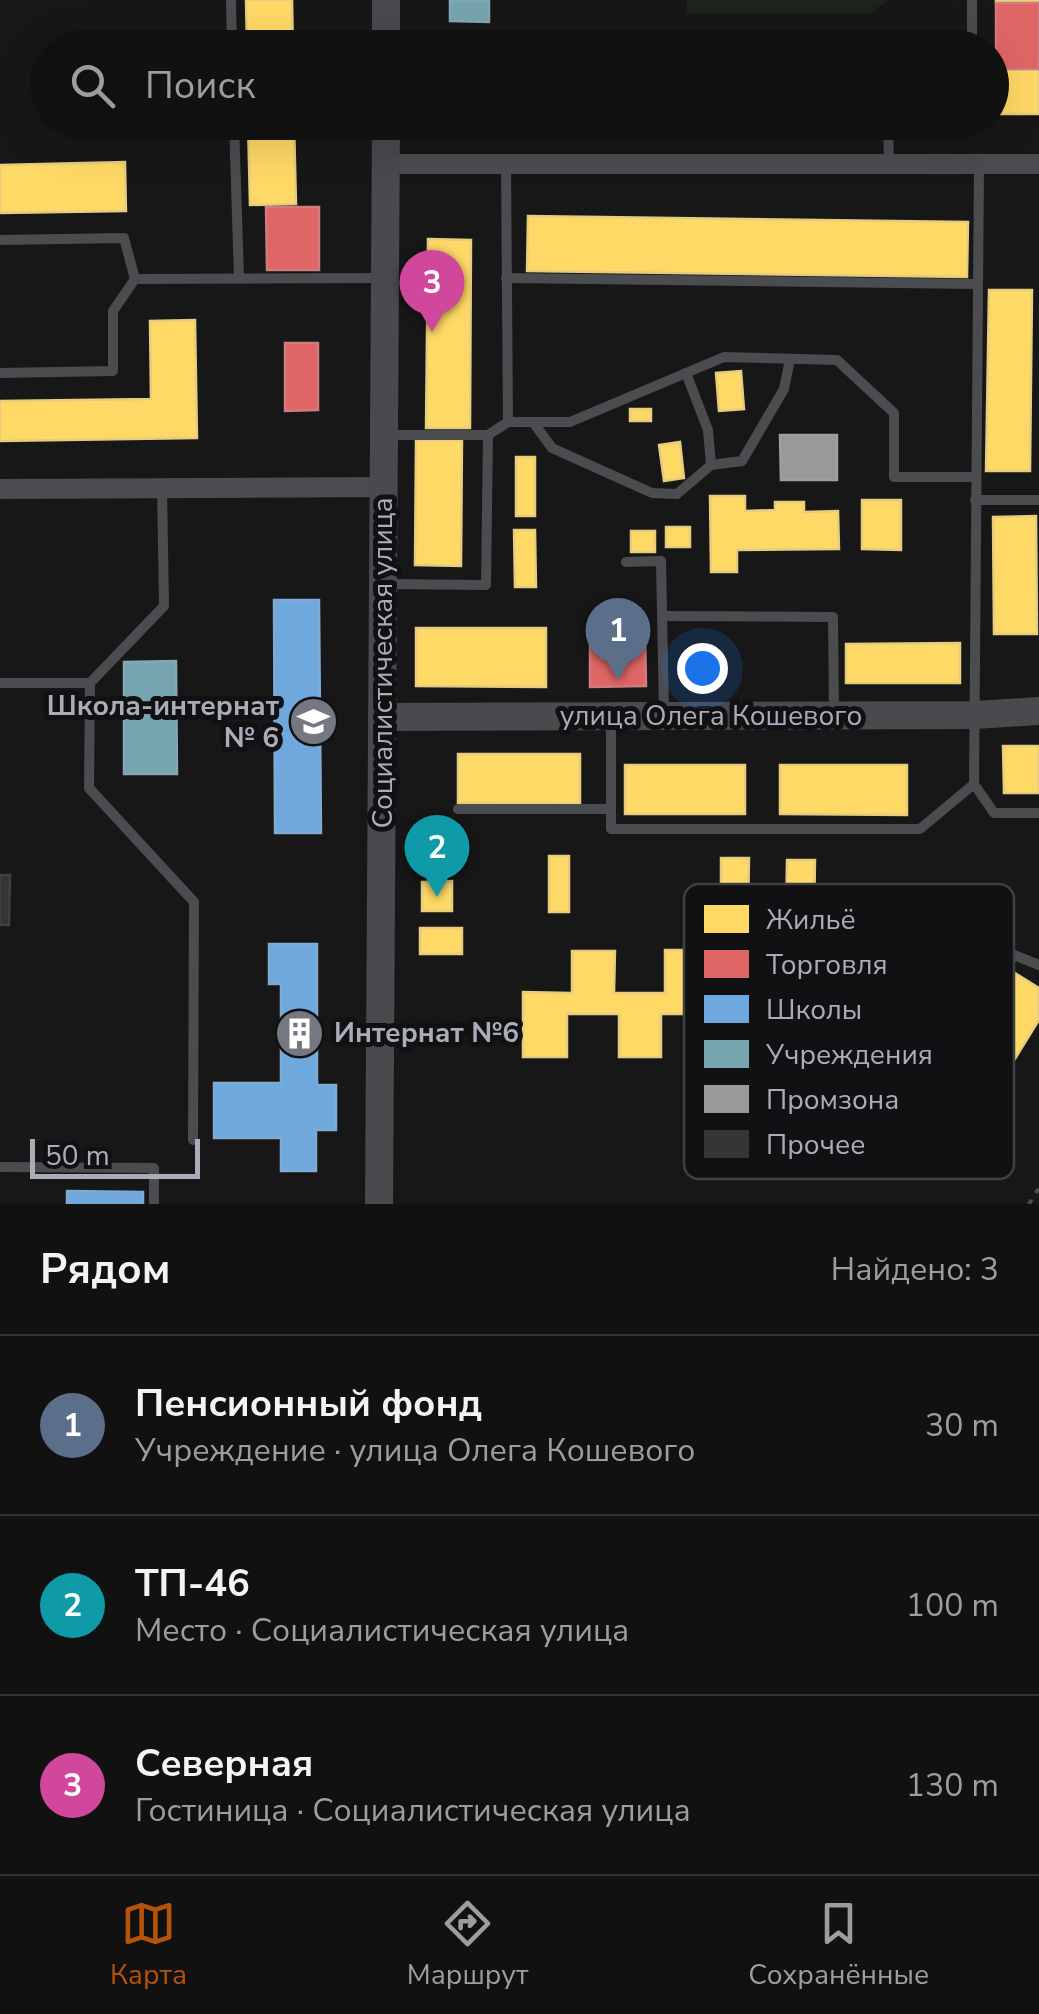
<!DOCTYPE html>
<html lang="ru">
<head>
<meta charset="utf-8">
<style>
	body { margin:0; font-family:"Nunito Sans",sans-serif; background:#1e1f1f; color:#f1f3f6 }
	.scale { position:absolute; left:30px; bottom:25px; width:170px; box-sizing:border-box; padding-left:10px; border:5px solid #a8adb8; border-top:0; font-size:28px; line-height:35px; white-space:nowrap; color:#a8adb8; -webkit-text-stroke:8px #111113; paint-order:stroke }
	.you { position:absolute; left:702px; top:668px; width:35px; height:35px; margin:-25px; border:8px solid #fff; border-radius:50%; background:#1a73e8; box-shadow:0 0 0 15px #1a73e833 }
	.badge { display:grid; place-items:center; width:65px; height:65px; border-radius:50%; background:#b45309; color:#fff; font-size:32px; font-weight:700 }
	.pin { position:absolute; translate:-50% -82px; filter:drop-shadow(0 2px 5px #0008) }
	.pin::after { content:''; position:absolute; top:52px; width:35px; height:30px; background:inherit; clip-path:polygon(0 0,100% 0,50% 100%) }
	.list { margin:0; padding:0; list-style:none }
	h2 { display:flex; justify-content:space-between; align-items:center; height:130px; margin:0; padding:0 40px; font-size:42px }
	h2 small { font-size:32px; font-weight:400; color:#9c9d9f }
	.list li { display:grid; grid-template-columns:65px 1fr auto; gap:30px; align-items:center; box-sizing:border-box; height:180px; padding:0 40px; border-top:2px solid #303131 }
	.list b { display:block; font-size:38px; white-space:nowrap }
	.list p { margin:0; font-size:32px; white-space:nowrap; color:#9c9d9f }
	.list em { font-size:32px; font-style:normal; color:#9c9d9f }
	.icon { flex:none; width:55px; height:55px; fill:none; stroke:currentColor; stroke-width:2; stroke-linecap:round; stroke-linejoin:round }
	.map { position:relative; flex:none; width:1039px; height:1204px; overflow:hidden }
	.search { position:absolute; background:#111; box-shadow:0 10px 40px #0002; left:30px; right:30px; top:30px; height:110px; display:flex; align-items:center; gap:25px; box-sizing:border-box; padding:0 35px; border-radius:55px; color:#9c9d9f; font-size:38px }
	.sheet { height:670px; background:#111 }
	nav { display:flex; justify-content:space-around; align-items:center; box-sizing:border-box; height:140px; border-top:2px solid #303131; background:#111; font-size:28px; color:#9c9d9f }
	nav a { display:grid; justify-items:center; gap:5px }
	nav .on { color:#b45309 }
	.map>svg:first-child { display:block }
</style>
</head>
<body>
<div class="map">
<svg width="1039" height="1204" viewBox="0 0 1039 1204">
	<rect width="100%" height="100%" fill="#171717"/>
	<path fill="#1d241e" d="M687,0H888L870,14L687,13Z"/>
	<g fill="#ffd966" stroke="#e5cc7f" stroke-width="2.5">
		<path d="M246,0H292L293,48H247Z"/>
		<rect x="996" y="0" width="43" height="3"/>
		<rect x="992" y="69" width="47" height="45"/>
		<path d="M248,122H294L296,204L250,205Z"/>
		<path d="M125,162L126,211L0,213V165Z"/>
		<path d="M528,216L968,222L967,277L527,271Z"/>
		<path d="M428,239L471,240L470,428H426Z"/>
		<path d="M989,290H1032L1030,471H986Z"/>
		<path d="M195,320L197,438L0,441V401L151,399L150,321Z"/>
		<path d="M741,371L744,409L719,411L716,373Z"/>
		<rect x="630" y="409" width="21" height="12"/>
		<path d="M416,440H462L461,566L415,565Z"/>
		<path d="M680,442L684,478L664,481L659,445Z"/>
		<rect x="516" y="457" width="19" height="59"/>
		<path d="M710,496H745V511L775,510V502H804V512L838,511L839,549L737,550V572H711Z"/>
		<path d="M862,500H901V550L862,549Z"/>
		<path d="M1036,516L1037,634H994L993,517Z"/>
		<rect x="666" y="527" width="24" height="20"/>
		<path d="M514,530H535L536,587H515Z"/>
		<rect x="631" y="531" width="24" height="21"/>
		<path d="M416,628H546V687L416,686Z"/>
		<path d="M960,643V683H846V644Z"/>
		<path d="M1003,746H1039V793H1004Z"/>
		<path d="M458,754H580V804L458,803Z"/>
		<rect x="625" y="765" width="120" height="49"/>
		<path d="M780,765H907V815L780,814Z"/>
		<rect x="549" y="856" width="20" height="56"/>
		<path d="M721,858H749L748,917H721Z"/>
		<path d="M787,860H815L814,919H786Z"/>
		<path d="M452,881V911H422V882Z"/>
		<rect x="420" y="928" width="42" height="26"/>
		<path d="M665,950H708V993H754V1056H711V1014H661V1057H619V1014H567V1057H523V992L572,993V951H615L614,993H665Z"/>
		<path d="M1015,973L1039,988V1020L961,1146L922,1122Z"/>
	</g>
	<g fill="#e06666" stroke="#cf7b7f" stroke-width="2.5">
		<rect x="996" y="3" width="43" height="66"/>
		<path d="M713,35L813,36V48H713Z"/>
		<path d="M266,207H319V270H267Z"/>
		<path d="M285,343H318V410L285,411Z"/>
		<path d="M645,629L646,686L590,687V630Z"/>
	</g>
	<g fill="#6fa8dc" stroke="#80aad1" stroke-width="2.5">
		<path d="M274,600H319L321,833H275Z"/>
		<path d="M269,944H317V1085H336V1130H316V1171H281V1138H214V1083H281V984H269Z"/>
		<path d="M67,1191L143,1192V1204H67Z"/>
	</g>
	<g fill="#76a5af" stroke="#85a7b2" stroke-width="2.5">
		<path d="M450,0H489V22L450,21Z"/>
		<path d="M176,661L177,774H124V662Z"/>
	</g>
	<path fill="#999" stroke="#9e9fa2" stroke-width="2.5" d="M780,435H837V480H781Z"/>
	<path fill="#353536" stroke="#3f4043" stroke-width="2.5" d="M0,875H10L9,925H0Z"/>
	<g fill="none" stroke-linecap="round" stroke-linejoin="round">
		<path stroke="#4d4e52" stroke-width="4" stroke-dasharray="5 8" stroke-linecap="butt" d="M1029,1204L1039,1188"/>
		<g stroke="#4b4c50" stroke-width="10">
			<path d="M231,0L232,48"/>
			<path d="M972,0V48"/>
			<path d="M234,122L239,278"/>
			<path d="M888,122L889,166"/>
			<path d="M979,166L974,784L994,813H1039"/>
			<path d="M0,240L124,238L135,279L383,278"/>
			<path d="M506,278L977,284"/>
			<path d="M0,373L113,371V311L135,279"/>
			<path d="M508,422H570L724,357L837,360L894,413V477H975"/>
			<path d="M533,422L552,448L652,493L677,494L711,465L708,430L686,373"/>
			<path d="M385,435H488L508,422L506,165"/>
			<path d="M711,465L742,461L784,389L790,359"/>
			<path d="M975,500H1039"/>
			<path d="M626,562L661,561L664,715"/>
			<path d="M387,584L486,585L488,435"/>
			<path d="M662,616L833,617L834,715"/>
			<path d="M0,683H90L164,606L162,488"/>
			<path d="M90,683L89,788L194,902L193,1140"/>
			<path d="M611,718V829H920L974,784"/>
			<path d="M458,809H611"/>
			<path d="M919,957L1014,955"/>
			<path d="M915,1111L1014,955L1039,965"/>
			<path d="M0,1167L154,1168V1204"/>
		</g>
		<g stroke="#4b4c50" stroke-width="20">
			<path d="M386,164H1039"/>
			<path d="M0,489L384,487"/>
		</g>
		<g stroke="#4a4a4e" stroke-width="28">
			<path d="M386,48V0"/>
			<path d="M382,717L975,715L1039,711"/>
			<path d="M379,1204L386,122"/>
		</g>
	</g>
	<defs>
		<symbol id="school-disc" viewBox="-11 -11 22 22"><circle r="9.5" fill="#757880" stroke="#111113"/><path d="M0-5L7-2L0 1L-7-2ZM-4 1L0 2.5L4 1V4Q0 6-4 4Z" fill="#fff"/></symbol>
		<symbol id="building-disc" viewBox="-11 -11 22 22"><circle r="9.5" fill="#757880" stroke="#111113"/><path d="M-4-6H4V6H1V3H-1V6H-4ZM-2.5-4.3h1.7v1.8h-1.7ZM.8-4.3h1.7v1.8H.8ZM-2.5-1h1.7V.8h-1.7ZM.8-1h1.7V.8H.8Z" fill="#fff"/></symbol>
	</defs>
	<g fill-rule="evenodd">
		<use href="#school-disc" x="286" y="694" width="55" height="55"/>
		<use href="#building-disc" x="272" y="1006" width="55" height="55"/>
	</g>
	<g text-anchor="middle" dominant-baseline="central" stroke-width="10" stroke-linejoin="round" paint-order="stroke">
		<g font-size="28" fill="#a8adb8" stroke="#111113">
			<text transform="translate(383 663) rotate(-90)">Социалистическая улица</text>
			<text x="711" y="716">улица Олега Кошевого</text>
		</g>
		<g font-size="28" font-weight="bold" fill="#a8adb8" stroke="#111113" text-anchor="end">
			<text x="279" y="706">Школа-интернат<tspan x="279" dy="32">№ 6</tspan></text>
			<text x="334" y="1033" text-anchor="start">Интернат №6</text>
		</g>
	</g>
	<rect x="684" y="884" width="330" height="295" rx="15" fill="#111113" stroke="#3e4045" stroke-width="2.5"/>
	<rect x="704" y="905" width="45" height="28" fill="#ffd966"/>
	<rect x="704" y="950" width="45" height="28" fill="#e06666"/>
	<rect x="704" y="995" width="45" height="28" fill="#6fa8dc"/>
	<rect x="704" y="1040" width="45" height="28" fill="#76a5af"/>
	<rect x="704" y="1085" width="45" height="28" fill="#999"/>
	<rect x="704" y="1130" width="45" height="28" fill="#353536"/>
	<g font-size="28" fill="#a8adb8">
		<text x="766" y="929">Жильё</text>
		<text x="766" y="974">Торговля</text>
		<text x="766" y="1019">Школы</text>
		<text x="766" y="1064">Учреждения</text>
		<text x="766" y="1109">Промзона</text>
		<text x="766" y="1154">Прочее</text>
	</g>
</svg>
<div class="scale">50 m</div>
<div class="you"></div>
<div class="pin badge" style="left:618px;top:680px;background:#5c6f8a">1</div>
<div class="pin badge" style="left:437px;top:897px;background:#0f9aa8">2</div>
<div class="pin badge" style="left:432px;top:332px;background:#d1479c">3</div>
<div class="search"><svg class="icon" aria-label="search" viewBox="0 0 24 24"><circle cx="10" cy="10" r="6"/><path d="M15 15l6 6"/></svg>Поиск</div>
</div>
<section class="sheet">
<h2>Рядом<small>Найдено: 3</small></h2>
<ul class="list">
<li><span class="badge" style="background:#5c6f8a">1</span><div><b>Пенсионный фонд</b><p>Учреждение · улица Олега Кошевого</p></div><em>30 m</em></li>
<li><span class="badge" style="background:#0f9aa8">2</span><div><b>ТП-46</b><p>Место · Социалистическая улица</p></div><em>100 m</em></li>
<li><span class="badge" style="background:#d1479c">3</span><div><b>Северная</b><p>Гостиница · Социалистическая улица</p></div><em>130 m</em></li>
</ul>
</section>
<nav>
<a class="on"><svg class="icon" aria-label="map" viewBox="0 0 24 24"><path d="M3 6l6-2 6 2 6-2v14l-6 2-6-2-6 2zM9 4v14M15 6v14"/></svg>Карта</a>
<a><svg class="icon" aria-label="directions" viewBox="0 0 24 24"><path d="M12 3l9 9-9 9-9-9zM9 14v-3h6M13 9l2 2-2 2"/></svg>Маршрут</a>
<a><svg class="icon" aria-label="saved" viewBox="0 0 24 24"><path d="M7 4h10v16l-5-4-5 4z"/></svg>Сохранённые</a>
</nav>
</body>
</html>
